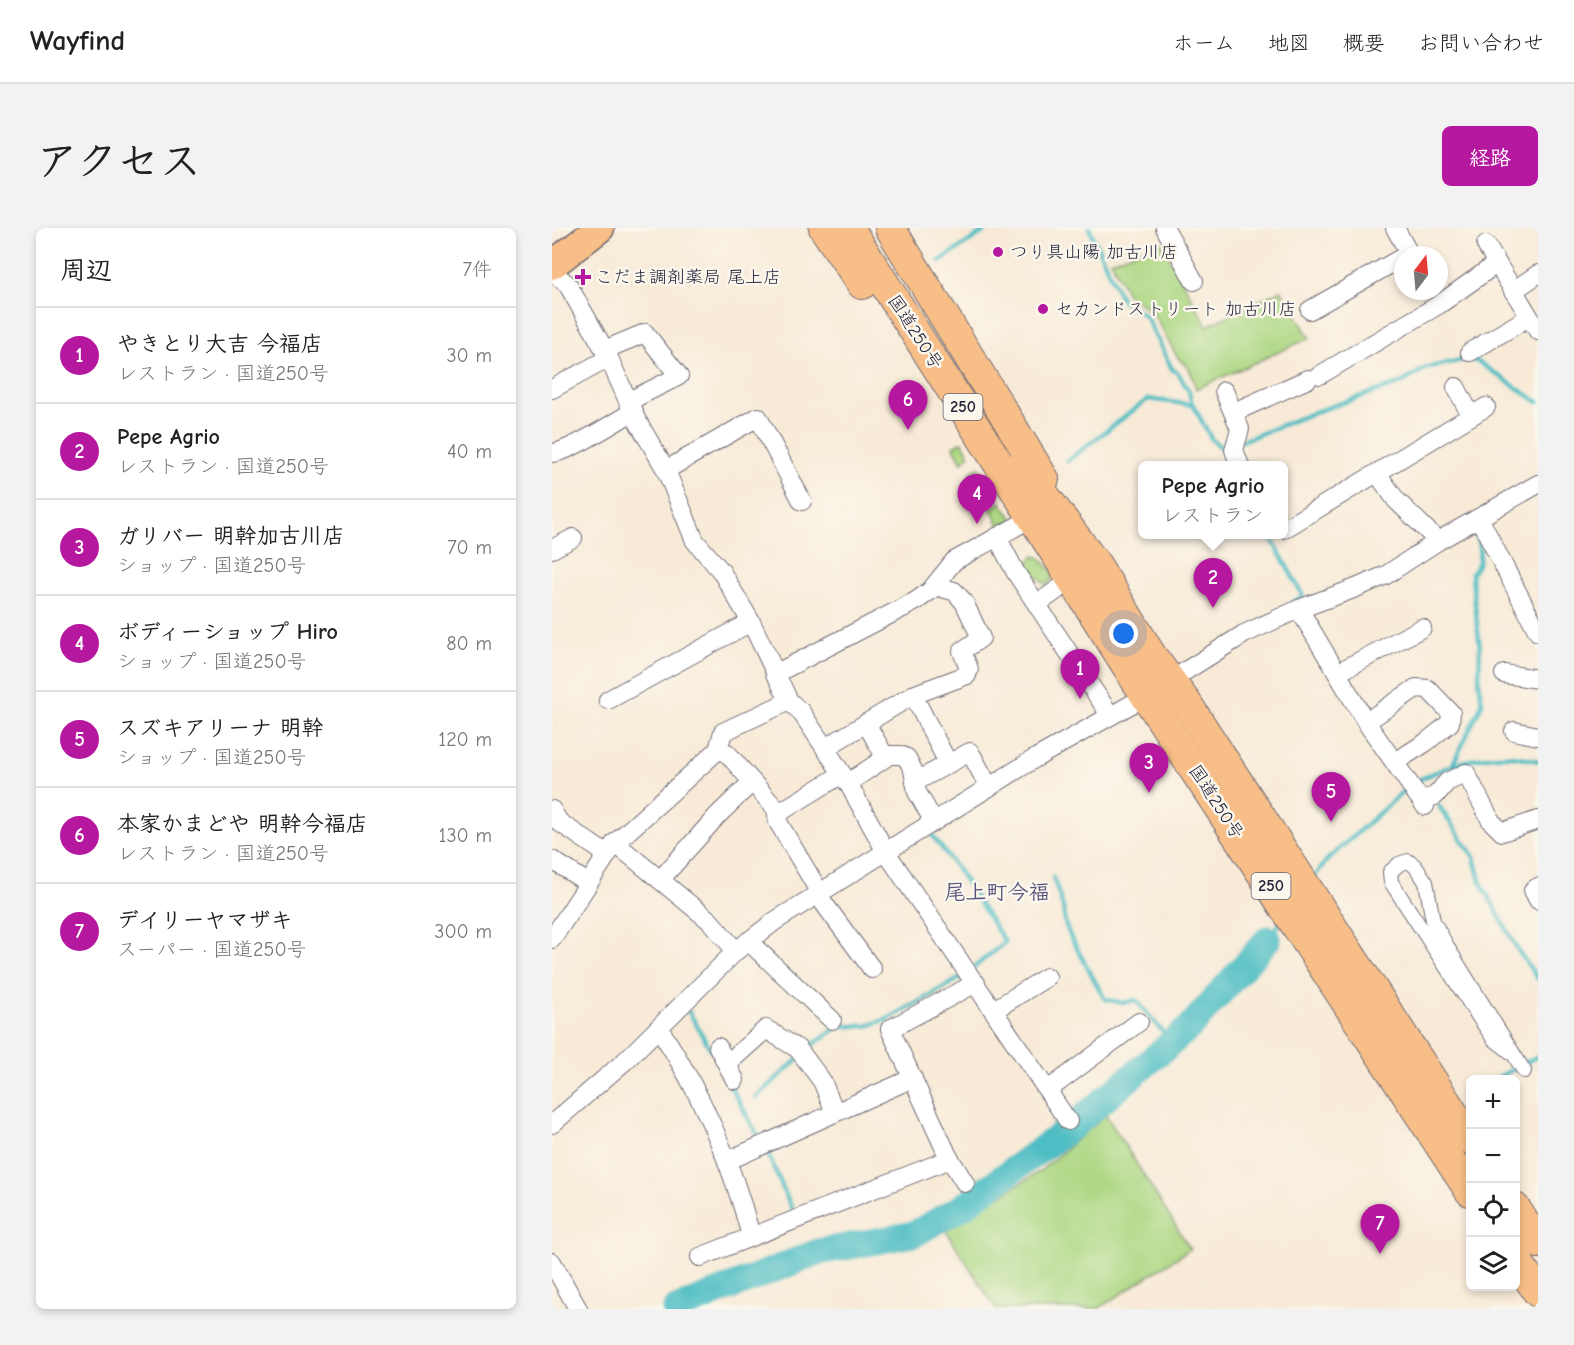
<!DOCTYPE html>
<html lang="ja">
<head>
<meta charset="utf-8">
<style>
	body { margin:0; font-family:"Comic Neue","Klee One",sans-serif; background:#f2f2f2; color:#222 }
	.controls { position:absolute; right:18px; bottom:18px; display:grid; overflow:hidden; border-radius:9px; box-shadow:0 3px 9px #0003 }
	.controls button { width:54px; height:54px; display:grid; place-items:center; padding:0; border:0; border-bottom:2px solid #e0e0e0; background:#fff; color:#222; font:30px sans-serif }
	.compass { position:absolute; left:842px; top:18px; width:54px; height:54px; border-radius:50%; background:#fff; box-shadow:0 3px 9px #0003; rotate:16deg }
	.you { position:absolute; left:572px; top:406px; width:21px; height:21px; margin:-15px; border:4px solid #fff; border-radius:50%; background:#1a73e8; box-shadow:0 0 0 9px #1a73e833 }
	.badge { display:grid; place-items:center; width:39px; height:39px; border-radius:50%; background:#b5179e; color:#fff; font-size:20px; font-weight:700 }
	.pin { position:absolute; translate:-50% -50px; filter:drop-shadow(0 2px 3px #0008) }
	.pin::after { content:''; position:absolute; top:32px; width:21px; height:18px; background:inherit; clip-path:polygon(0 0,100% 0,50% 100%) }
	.popup { position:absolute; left:586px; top:233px; width:150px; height:78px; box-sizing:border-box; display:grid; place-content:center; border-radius:9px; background:#fff; filter:drop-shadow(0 2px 4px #0005); font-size:20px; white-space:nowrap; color:#767676 }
	.popup b { font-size:22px; color:#222 }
	.popup::after { content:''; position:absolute; left:50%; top:100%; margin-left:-12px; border:12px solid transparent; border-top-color:#fff }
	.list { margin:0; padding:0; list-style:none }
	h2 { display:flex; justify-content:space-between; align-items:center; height:78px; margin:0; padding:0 24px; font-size:26px }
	h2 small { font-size:20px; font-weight:400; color:#767676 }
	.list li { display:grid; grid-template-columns:39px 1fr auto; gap:18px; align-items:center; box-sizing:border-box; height:96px; padding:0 24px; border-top:2px solid #e0e0e0 }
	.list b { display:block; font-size:22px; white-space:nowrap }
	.list p { margin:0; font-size:20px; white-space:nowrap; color:#767676 }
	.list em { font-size:20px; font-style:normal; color:#767676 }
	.icon { flex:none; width:33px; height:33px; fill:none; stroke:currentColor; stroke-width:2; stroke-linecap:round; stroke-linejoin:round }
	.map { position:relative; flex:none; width:986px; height:1081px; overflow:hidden; border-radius:9px }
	header { display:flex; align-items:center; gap:36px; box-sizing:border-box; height:84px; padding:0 30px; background:#fff; border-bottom:2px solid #e0e0e0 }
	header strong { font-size:28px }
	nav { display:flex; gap:33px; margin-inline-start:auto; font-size:21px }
	.intro { display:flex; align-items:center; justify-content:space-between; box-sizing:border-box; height:144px; padding:0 36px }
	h1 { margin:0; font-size:42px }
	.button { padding:15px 27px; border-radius:9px; background:#b5179e; color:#fff; font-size:21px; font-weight:700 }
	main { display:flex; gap:36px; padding:0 36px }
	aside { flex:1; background:#fff; border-radius:9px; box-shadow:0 3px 9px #0003 }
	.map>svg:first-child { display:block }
</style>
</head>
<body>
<header>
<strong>Wayfind</strong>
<nav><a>ホーム</a><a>地図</a><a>概要</a><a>お問い合わせ</a></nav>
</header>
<div class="intro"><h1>アクセス</h1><a class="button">経路</a></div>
<main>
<aside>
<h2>周辺<small>7件</small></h2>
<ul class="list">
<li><span class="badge">1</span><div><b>やきとり大吉 今福店</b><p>レストラン · 国道250号</p></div><em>30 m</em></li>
<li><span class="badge">2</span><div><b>Pepe Agrio</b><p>レストラン · 国道250号</p></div><em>40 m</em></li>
<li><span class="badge">3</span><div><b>ガリバー 明幹加古川店</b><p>ショップ · 国道250号</p></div><em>70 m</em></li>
<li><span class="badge">4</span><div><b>ボディーショップ Hiro</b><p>ショップ · 国道250号</p></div><em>80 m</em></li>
<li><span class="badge">5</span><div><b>スズキアリーナ 明幹</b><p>ショップ · 国道250号</p></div><em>120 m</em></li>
<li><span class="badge">6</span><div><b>本家かまどや 明幹今福店</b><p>レストラン · 国道250号</p></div><em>130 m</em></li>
<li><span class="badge">7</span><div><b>デイリーヤマザキ</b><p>スーパー · 国道250号</p></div><em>300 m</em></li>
</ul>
</aside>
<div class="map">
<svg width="986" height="1081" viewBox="0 0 986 1081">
	<rect width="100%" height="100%" fill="#fbf7ec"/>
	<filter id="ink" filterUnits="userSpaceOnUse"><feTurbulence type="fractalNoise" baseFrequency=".0167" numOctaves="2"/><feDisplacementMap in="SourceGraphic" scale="12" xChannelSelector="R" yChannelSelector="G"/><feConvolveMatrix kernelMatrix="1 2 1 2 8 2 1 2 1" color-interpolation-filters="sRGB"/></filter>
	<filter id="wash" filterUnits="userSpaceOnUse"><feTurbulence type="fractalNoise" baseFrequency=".008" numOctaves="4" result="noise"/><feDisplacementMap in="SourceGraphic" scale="24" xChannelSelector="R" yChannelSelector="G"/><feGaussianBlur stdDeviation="1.35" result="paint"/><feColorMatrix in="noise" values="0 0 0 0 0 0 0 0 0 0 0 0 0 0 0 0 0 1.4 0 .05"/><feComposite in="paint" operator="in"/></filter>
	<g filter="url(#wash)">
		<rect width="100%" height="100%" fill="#f8ead7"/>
		<g fill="#acd782" stroke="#677c5e" stroke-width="1.5">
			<path d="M609,14L655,98L729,62L758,110L644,161L638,142L626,130L600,84L575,66L559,33Z"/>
			<path d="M408,214L411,215L418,227L410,234L401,218Z"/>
			<path d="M425,240L428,241L443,263L442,266L432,273L418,245Z"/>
			<path d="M448,274L461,291L449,301L439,281Z"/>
			<path d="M482,328L488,330L501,345L500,352L494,357L473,338Z"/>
			<path d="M554,887L638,1021L546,1081H444L393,1001L487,944Z"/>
		</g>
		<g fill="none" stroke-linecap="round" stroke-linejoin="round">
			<g stroke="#4fbec4" stroke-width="4.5">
				<path d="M537,0L568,69C575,79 586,80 594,89L620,141L626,145L637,163L639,173L660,212L675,224"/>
				<path d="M388,33L437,0"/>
				<path d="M690,213L763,184L849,155L874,140L914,131L925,133L986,174"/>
				<path d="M515,233L596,171L641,177"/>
				<path d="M717,306L751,368L739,375"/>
				<path d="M900,538L930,476L927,452L928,420L920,351V345C933,333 926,316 924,301"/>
				<path d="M862,554C892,540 924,525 958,528C967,528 977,531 986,533"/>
				<path d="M887,578L922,629L928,653L967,724L986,751"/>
				<path d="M378,604L406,642L453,714L420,741"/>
				<path d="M501,649L511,679L513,695L518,708L553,771L571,775L584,772L620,815"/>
				<path d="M761,651L775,632L856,559"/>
				<path d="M716,711L729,694"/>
				<path d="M137,784L160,824"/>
				<path d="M259,818L288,798H315L336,791L412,748"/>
				<path d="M941,852L986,828"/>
				<path d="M178,857L207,910"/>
				<path d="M204,869L245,832"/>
				<path d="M215,924L240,981"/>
			</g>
			<path stroke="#4fbec4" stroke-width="27" d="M124,1081L266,1024L362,1006L410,979L521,898L638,799L716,711"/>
		</g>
	</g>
	<g filter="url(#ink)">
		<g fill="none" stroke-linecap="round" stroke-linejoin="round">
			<defs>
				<path id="pedestrian" d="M960,825L942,811L926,788L839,654L838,644L847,636L856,633L863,638L874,654L881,693L897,722L972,843"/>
				<g id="minor">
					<path d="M613,0L642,53"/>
					<path d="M843,0L858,27"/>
					<path d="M934,17L986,103"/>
					<path d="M0,43L16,57L57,130L83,189L114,242L143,313L169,343L199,394L237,473L249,484L273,520L296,555L334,624L516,893"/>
					<path d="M961,63L986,46"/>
					<path d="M758,82L851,29"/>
					<path d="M52,122L93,105L127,148L77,173"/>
					<path d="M918,124L977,89"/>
					<path d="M768,147L888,76L944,36"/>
					<path d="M904,159L919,188"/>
					<path d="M0,161L57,130"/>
					<path d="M672,163L688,201L682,222L688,238"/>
					<path d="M682,184L756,151"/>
					<path d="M0,225C18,224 64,193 82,183"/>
					<path d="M114,242L206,189L250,273"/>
					<path d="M825,245L844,272L886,313"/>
					<path d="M927,290L986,404"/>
					<path d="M732,301L934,179"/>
					<path d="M445,309L464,345L558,487"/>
					<path d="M0,321L21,310"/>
					<path d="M485,376L521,351"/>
					<path d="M747,381L814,494L873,578"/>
					<path d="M785,445L870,400"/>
					<path d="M223,446L364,373L378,363L402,333L476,292"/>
					<path d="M952,446L986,451"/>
					<path d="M361,467L396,535"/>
					<path d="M56,472L199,394"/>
					<path d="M814,494L864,460L876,461L899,485L898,495L873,515L843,534"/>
					<path d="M314,495L332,527H348L355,530L361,542L365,564L382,594"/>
					<path d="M962,503L986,508"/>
					<path d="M273,520L361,467L415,447L417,441L410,423L429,410L412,374L402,363L382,358"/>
					<path d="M166,522L175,525L224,581L226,594L268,665"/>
					<path d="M363,554L418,524L437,559"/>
					<path d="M296,555L333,530L332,527"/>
					<path d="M869,572L883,568L895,554L914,545L939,593L950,604L986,592"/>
					<path d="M0,582L7,594L54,626"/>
					<path d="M225,586L290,546"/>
					<path d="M63,615L158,693L184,723"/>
					<path d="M0,632L36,655"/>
					<path d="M108,652L165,588L200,554"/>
					<path d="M986,659L981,662L986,672"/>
					<path d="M265,666L320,741"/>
					<path d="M0,711L63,615L166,522L171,504L237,473"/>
					<path d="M196,713L280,792"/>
					<path d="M442,782L495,749"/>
					<path d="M107,800C148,863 180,935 199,1008"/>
					<path d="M166,819L183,852"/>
					<path d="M175,836L214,801L246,821L270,853L283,884"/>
					<path d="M496,862L587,794"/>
					<path d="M0,896L73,833L184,723L223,693L482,531L594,468L692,406L747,381L804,360L834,347L886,313L986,256"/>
					<path d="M396,928L413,955"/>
					<path d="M175,933L361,850"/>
					<path d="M148,1029L393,933L396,928L338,801L424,755"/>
					<path d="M0,1034L26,1081"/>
				</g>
				<path id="primary" d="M0,37L48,0"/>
				<g id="trunk">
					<path d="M272,0L310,56"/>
					<path d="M297,0L594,468L918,963"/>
					<path d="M338,0L492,251"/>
					<path d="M470,237L545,338L599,427L635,476L918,911"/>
					<path d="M963,980L986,1015"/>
					<path d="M963,1030L986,1064"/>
				</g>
			</defs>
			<use href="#pedestrian" stroke="#6d6872" stroke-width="16"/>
			<use href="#minor" stroke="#6d6872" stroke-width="20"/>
			<use href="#primary" stroke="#6d6872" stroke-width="31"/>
			<use href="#trunk" stroke="#6d6872" stroke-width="32"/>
			<use href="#pedestrian" stroke="#fff" stroke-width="14"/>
			<use href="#minor" stroke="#fff" stroke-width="18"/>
			<use href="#primary" stroke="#f7be88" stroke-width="28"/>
			<use href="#trunk" stroke="#f7be88" stroke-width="30"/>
		</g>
	</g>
	<g fill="#b5179e" stroke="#fbf7ec" stroke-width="2">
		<circle cx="446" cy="24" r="6"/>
		<path d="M28 40h6v6h6v6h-6v6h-6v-6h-6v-6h6z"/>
		<circle cx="491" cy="81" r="6"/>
	</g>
	<g text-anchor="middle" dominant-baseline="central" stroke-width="5" stroke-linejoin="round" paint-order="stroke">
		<g fill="#fbf7ec" stroke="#636270" stroke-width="1.5">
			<rect x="391.5" y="166" width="39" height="26" rx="4.5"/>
			<rect x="699.5" y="645" width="39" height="26" rx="4.5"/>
		</g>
		<g font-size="16" font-weight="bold" fill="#22223b">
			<text x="411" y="179">250</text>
			<text x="719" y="658">250</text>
		</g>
		<g font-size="18" fill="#22223b" stroke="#fbf7ec" text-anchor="start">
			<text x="458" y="24">つり具山陽 加古川店</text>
			<text x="43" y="49">こだま調剤薬局 尾上店</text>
			<text x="503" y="81">セカンドストリート 加古川店</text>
		</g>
		<g font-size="18" fill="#22223b" stroke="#fbf7ec">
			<text transform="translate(363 104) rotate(57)">国道250号</text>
			<text transform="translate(664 574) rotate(57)">国道250号</text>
		</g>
		<g font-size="21" font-weight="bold" fill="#58537e" stroke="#fbf7ec">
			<text x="445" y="664">尾上町今福</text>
		</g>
	</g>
</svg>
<div class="controls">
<button>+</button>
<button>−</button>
<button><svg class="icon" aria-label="locate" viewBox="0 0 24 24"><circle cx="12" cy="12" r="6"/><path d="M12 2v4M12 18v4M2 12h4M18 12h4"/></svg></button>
<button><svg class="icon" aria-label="layers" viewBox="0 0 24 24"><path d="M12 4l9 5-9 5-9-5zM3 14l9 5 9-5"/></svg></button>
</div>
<svg class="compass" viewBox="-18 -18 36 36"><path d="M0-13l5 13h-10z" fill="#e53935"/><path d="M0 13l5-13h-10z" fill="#767676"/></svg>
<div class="you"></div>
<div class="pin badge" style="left:528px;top:471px">1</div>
<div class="pin badge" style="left:661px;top:380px">2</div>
<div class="popup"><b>Pepe Agrio</b>レストラン</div>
<div class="pin badge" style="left:597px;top:565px">3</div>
<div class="pin badge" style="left:425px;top:296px">4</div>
<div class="pin badge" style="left:779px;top:594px">5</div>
<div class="pin badge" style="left:356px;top:202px">6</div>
<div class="pin badge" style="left:828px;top:1026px">7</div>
</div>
</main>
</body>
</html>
